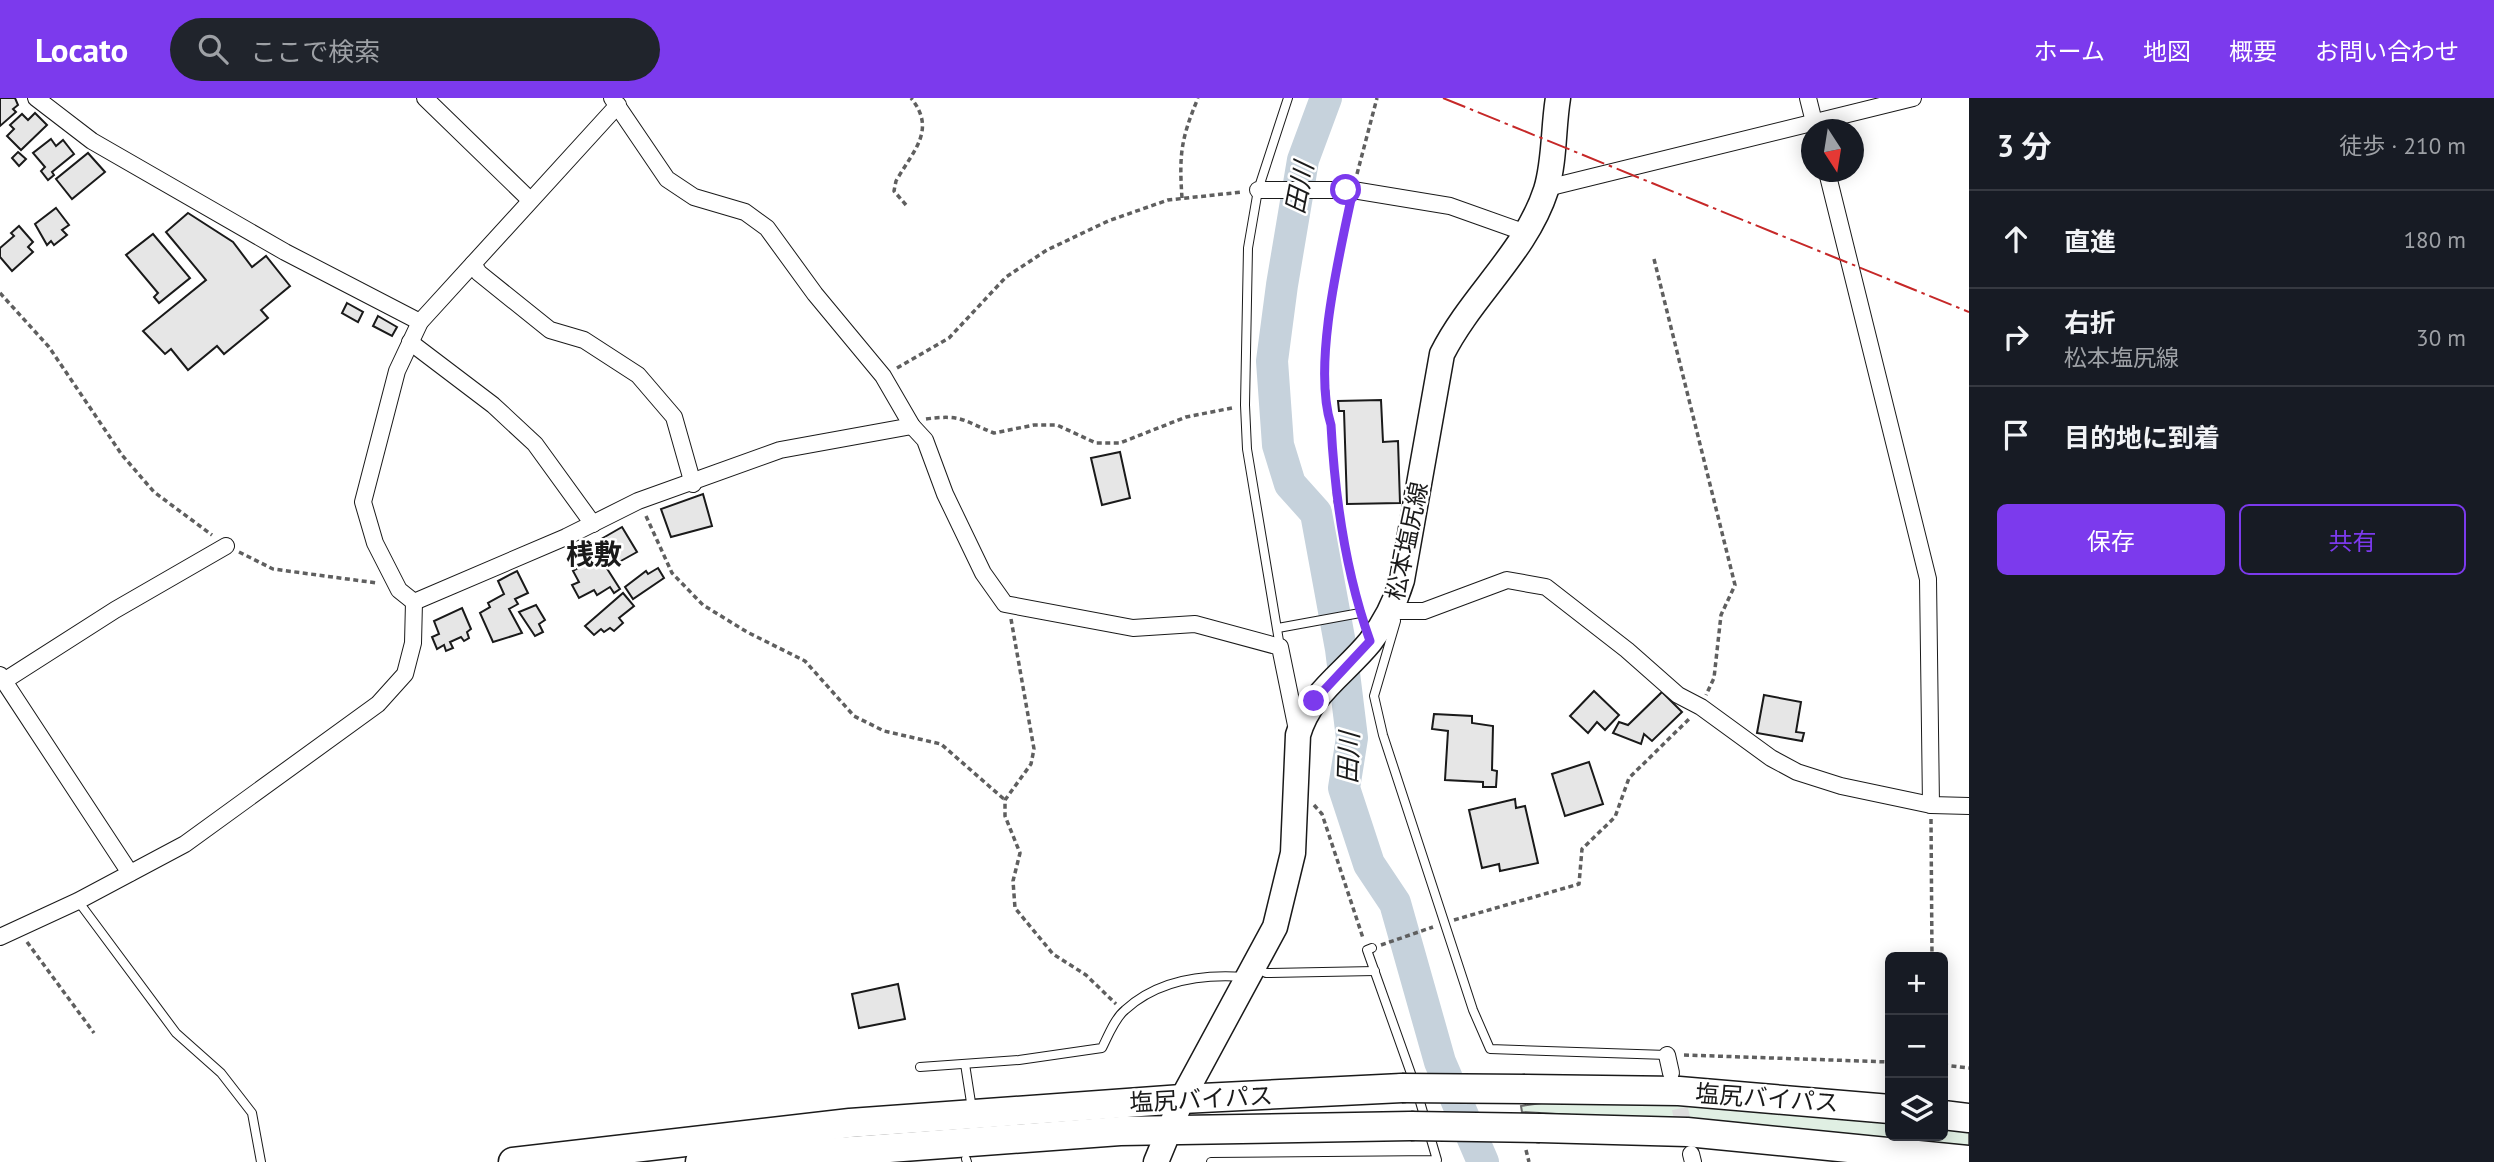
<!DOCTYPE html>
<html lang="ja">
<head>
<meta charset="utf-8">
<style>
	body { margin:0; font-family:"PT Sans","Noto Sans JP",sans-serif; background:#20242c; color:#f1f3f6 }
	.controls { position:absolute; right:21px; bottom:21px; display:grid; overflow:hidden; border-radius:10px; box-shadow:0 4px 18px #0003 }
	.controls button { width:63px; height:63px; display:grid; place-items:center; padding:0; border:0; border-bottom:2px solid #363941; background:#171b24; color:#f1f3f6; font:35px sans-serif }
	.compass { position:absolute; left:1801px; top:21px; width:63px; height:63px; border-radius:50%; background:#171b24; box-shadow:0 4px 18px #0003; rotate:168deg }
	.stop { position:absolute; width:21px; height:21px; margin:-16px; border:5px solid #7c3aed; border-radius:50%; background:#fff }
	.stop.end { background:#7c3aed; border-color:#fff; box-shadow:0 2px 7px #0008 }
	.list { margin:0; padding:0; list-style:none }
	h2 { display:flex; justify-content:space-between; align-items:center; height:91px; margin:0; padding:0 28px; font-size:30px }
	h2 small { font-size:23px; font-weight:400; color:#9ea1a6 }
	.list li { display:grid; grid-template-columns:46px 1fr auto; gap:21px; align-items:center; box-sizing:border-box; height:98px; padding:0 28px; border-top:2px solid #363941 }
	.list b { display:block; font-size:26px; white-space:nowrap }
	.list p { margin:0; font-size:23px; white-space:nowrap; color:#9ea1a6 }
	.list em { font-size:23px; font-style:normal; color:#9ea1a6 }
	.actions { display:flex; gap:14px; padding:21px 28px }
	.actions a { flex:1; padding:16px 0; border:2px solid #7c3aed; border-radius:10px; text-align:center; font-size:24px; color:#7c3aed }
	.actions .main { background:#7c3aed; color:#fff }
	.icon { flex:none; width:38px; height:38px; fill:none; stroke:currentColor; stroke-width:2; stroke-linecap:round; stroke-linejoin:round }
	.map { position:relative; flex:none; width:1969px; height:1064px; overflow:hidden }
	header { display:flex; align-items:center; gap:42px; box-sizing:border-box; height:98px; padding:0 35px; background:#7c3aed; color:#fff }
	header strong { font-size:33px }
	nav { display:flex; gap:38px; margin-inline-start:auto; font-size:24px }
	.search { width:490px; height:63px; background:#20242c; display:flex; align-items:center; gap:18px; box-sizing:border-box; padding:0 24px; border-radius:38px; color:#9ea1a6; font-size:26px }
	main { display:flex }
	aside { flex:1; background:#171b24 }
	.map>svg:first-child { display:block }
</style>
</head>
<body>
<header>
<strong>Locato</strong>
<div class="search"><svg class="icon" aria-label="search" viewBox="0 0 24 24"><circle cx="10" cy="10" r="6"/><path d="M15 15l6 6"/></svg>ここで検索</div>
<nav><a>ホーム</a><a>地図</a><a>概要</a><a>お問い合わせ</a></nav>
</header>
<main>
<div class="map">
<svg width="1969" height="1064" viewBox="0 0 1969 1064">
	<rect width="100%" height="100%" fill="#fff"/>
	<path fill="#e0efe3" stroke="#6a6a6a" stroke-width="2" d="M1570,1001L1663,1003L1890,1022V1038H1943V1027L1969,1030V1048L1763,1029L1522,1014L1521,1008Z"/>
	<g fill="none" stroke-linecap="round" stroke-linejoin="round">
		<path stroke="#c6d2dc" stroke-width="32" d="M1326,0L1303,62L1282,187L1272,263L1278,347L1290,386L1316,415L1341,551L1352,640L1344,690L1369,766L1395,805L1440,964L1483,1064"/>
	</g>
	<g fill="#e6e6e6" stroke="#1a1a1a" stroke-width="2">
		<path d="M0,0H15L18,7L13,11L16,14L0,28Z"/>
		<path d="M35,15L47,27L21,52L7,38L14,31L10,27L22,16L28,22Z"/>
		<path d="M51,41L56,48L63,42L74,56L52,74L54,77L48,82L41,73L45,69L33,55Z"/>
		<path d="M18,54L26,61L19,68L12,60Z"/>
		<path d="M88,55L105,74L72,101L56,81Z"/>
		<path d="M56,110L69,127L62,132L67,137L54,147L51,143L47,147L35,126Z"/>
		<path d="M188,115L233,144L252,169L266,158L290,188L261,212L268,220L224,256L217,248L188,272L171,251L165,256L143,233L206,182L166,134Z"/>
		<path d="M19,128L33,144L28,149L33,154L12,173L0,159V150L14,138L11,135Z"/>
		<path d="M153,136L190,180L159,205L154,199L158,195L126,157Z"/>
		<path d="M347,205L363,214L358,224L342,215Z"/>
		<path d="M378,218L397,229L392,238L373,228Z"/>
		<path d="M1381,302L1383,344L1398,343L1400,405L1347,406L1344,313H1339L1338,303Z"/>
		<path d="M1120,354L1130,400L1102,407L1091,360Z"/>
		<path d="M703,396L712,428L671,439L661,411Z"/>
		<path d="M622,429L637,454L610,469L596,444Z"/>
		<path d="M599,458L620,491L614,495L610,489L597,497L594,492L579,500L572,487L579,484L573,473Z"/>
		<path d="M658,470L664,480L633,501L625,489L646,473L648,476Z"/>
		<path d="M517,473L528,495L515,501L518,506L509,511L522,535L493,544L480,515L490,509L488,505L504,496L498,483Z"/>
		<path d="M623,495L634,508L619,520L623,525L614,533L610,530L604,534L601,531L594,537L585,528Z"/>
		<path d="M536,507L545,522L539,526L543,534L535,538L519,514Z"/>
		<path d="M462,510L471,531L467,534L469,540L464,543L461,539L450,544L453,550L446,553L444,547L437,551L432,539L439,536L434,523Z"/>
		<path d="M1594,593L1619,617L1605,632L1597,624L1588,635L1570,618Z"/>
		<path d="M1662,594L1682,614L1652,643L1644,636L1641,646L1613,635L1619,624L1628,627Z"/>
		<path d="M1764,597L1801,604L1796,634L1804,635L1802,643L1757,635Z"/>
		<path d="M1434,616L1472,618V625L1493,628L1492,672L1497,673L1496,689H1483V684L1445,682L1448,633L1432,631Z"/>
		<path d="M1589,664L1603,706L1565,718L1552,676Z"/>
		<path d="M1515,701L1516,710L1525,708L1538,765L1500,773L1499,766L1482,770L1469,712Z"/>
		<path d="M898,886L905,921L859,930L852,896Z"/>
	</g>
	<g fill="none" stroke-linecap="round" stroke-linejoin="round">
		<path stroke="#ddd" stroke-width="16" stroke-dasharray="16 8" stroke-linecap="butt" d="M1674,987L1687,1040"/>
		<defs>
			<g id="lane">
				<path d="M1396,523L1374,598L1383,637L1473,912L1490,951L1667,957"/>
				<path d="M1278,530L1360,515"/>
				<path d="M1280,549L1247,351L1245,307L1248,150L1258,92L1288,0"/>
				<path d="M78,803L176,935L221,975L252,1015L261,1064"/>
				<path d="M1372,850L1367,852L1414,984"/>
				<path d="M1256,870L1266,875L1375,873"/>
				<path d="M965,966L972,1011"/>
				<path d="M920,969L1019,962L1102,950C1108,938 1115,920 1125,912C1158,882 1202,876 1244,879"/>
				<path d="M966,1061L967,1064"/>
				<path d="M1211,1064L1437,1062L1418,997"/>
			</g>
			<g id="street">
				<path d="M36,0L92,43L285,154L420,224"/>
				<path d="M425,0L530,102"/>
				<path d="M612,0L667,81L694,99L745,114L767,130L815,196L883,278L912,328L925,342L945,396L983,475L1005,506L1133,530L1195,526L1280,549L1298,637"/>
				<path d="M1808,0L1816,32"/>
				<path d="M1827,74L1928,481L1931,707"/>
				<path d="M1547,90L1913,0"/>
				<path d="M1258,92H1353L1450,108L1526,135"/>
				<path d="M473,166L479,175L550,232L584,242L638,277L674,319L693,386"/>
				<path d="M410,244L493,307L535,346L593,426"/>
				<path d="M414,504L399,492L375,445L363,404L397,273L420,224L618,7"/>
				<path d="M414,504L566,439L638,403L780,352L912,328"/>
				<path d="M1391,513H1424L1507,482L1546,489L1627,552L1678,597L1701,609L1771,660L1797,674L1841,688L1931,707L1969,708"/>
				<path d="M0,577L130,775"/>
				<path d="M4,583L115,512L226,448"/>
				<path d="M0,839L78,803L185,746L378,606L405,576L413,545L414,504"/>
				<path d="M1667,957L1671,975"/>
				<path d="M1691,1056L1693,1064"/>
			</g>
			<path id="primary" d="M1156,1064L1182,1001L1275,829L1293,755L1298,637C1310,595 1344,576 1370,544C1385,525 1395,505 1402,482L1442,256C1471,198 1526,154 1546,92C1555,63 1553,30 1558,0"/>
			<g id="highway">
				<path d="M1526,991L1679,993L1890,1011"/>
				<path d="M1943,1017L1969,1020"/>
				<path d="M1540,1030L1687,1034L1969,1062"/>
				<path d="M513,1064L850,1025L1182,1001L1402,990"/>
				<path d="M700,1064L1120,1033L1411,1028"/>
			</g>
		</defs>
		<use href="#lane" stroke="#1a1a1a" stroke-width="10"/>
		<use href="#street" stroke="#1a1a1a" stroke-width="18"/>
		<use href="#primary" stroke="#1a1a1a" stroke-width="27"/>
		<use href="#highway" stroke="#1a1a1a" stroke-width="31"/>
		<g stroke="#5f5f5f" stroke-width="3.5" stroke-dasharray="5 3.5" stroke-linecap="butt">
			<path d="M1357,76L1377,0"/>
			<path d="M1182,100C1179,56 1181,41 1198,0"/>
			<path d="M906,107L894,93L896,83C913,53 937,32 911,0"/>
			<path d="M1350,107L1332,192L1326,268L1335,403L1357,504"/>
			<path d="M1654,161L1735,487L1721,517L1714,580L1706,597"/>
			<path d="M0,195L49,249L122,357L154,394L212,437"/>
			<path d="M897,270L949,240L1006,179L1047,152L1108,123L1168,102L1242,94"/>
			<path d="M926,321C963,316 963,323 994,335L1034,327H1057L1096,345H1120L1186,319L1232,310"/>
			<path d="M646,418L672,475L703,507L747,534L805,563L854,618L884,633L941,646L1005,702"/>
			<path d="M239,454L273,471L377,485"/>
			<path d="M1011,521L1034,651L1031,666L1005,702V718L1020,755L1013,783L1015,810L1053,856L1086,877L1116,906"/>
			<path d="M1314,707L1322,716L1363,840"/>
			<path d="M1931,721L1932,859"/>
			<path d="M1454,822L1579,786L1582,751L1615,719L1629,680L1690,620"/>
			<path d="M27,844L94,935"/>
			<path d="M1381,847L1433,829"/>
			<path d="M1684,957L1890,964"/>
			<path d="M1943,967L1969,970"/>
			<path d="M1526,1052L1529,1064"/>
		</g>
		<use href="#lane" stroke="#fff" stroke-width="8"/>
		<use href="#street" stroke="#fff" stroke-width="16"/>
		<use href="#primary" stroke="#fff" stroke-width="24"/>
		<use href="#highway" stroke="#fff" stroke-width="28"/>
		<defs>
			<g id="highway-bridge">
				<path d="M1402,990L1526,991"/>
				<path d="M1411,1028L1540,1030"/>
			</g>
		</defs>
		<use href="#highway-bridge" stroke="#1a1a1a" stroke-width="31" stroke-linecap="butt"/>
		<use href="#highway-bridge" stroke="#fff" stroke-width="28"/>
		<path stroke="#c62828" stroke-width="2" stroke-dasharray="24 5 3.5 5" stroke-linecap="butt" d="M1443,0L1969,214"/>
	</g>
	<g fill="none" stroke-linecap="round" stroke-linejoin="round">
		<path stroke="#7c3aed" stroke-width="9" d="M1314,603L1370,543C1345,473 1335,401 1331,327C1312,267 1340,154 1353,92H1346"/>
	</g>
	<g text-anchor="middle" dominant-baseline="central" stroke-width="5" stroke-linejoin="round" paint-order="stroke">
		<g font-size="24" fill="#1a1a1a" stroke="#fff">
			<text transform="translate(1407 443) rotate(-78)">松本塩尻線</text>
			<text transform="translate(1767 1000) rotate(4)">塩尻バイパス</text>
			<text transform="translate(1201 1001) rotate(-3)">塩尻バイパス</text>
		</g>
		<g font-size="26" font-style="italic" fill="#1a1a1a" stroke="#fff">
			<text transform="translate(1299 90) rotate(-79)">田川</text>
			<text transform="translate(1348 660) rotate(-88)">田川</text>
		</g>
		<g font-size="28" font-weight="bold" fill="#1a1a1a" stroke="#fff">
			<text x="594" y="455">桟敷</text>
		</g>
	</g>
</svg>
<div class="controls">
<button>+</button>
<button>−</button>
<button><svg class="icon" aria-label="layers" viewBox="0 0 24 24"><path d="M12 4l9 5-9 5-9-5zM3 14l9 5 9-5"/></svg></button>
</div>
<svg class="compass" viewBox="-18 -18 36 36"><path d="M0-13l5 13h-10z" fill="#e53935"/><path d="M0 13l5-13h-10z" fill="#9ea1a6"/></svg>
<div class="stop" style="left:1346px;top:92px"></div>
<div class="stop end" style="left:1314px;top:603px"></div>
</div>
<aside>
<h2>3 分<small>徒歩 · 210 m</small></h2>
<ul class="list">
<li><svg class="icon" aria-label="ahead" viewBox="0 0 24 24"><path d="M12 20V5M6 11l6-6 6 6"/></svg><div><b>直進</b></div><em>180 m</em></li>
<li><svg class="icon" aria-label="right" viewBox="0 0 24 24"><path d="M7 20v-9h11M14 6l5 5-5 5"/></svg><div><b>右折</b><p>松本塩尻線</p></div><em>30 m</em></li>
<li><svg class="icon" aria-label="arrive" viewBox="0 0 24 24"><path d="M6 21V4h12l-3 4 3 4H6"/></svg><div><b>目的地に到着</b></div></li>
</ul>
<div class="actions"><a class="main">保存</a><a>共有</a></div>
</aside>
</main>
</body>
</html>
